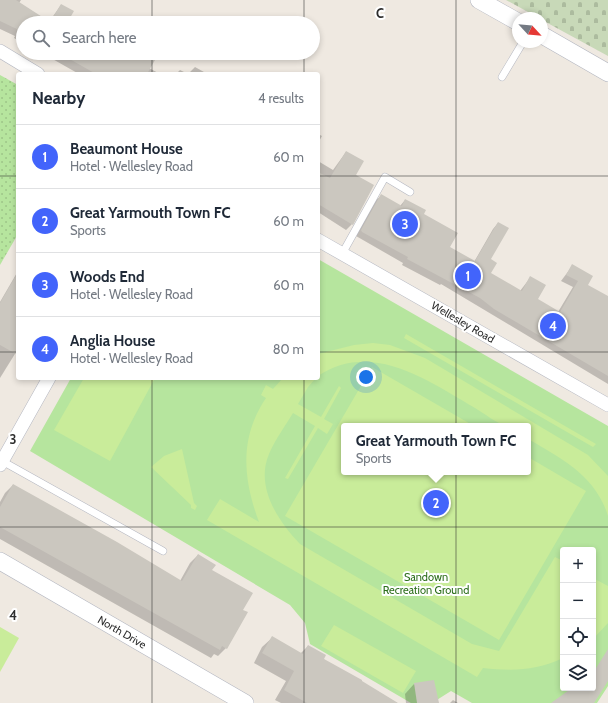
<!DOCTYPE html>
<html lang="en">
<head>
<meta charset="utf-8">
<style>
	body { margin:0; font-family:Cabin,sans-serif; background:#f2f2f3; color:#1f2937 }
	.controls { position:absolute; right:12px; bottom:12px; display:grid; overflow:hidden; border-radius:4px; box-shadow:0 2px 6px #0003 }
	.controls button { width:36px; height:36px; display:grid; place-items:center; padding:0; border:0; border-bottom:1px solid #e0e1e3; background:#fff; color:#1f2937; font:20px sans-serif }
	.compass { position:absolute; left:512px; top:12px; width:36px; height:36px; border-radius:50%; background:#fff; box-shadow:0 2px 6px #0003; rotate:116deg }
	.you { position:absolute; left:366px; top:377px; width:14px; height:14px; margin:-10px; border:3px solid #fff; border-radius:50%; background:#1a73e8; box-shadow:0 0 0 6px #1a73e833 }
	.badge { display:grid; place-items:center; width:26px; height:26px; border-radius:50%; background:#4264fb; color:#fff; font-size:13px; font-weight:700 }
	.pin { position:absolute; translate:-50% -50%; border:2px solid #fff; box-shadow:0 1px 4px #0006 }
	.popup { position:absolute; left:341px; top:423px; width:190px; height:52px; box-sizing:border-box; display:grid; place-content:center; border-radius:4px; background:#fff; filter:drop-shadow(0 1px 3px #0005); font-size:13px; white-space:nowrap; color:#747a83 }
	.popup b { font-size:15px; color:#1f2937 }
	.popup::after { content:''; position:absolute; left:50%; top:100%; margin-left:-8px; border:8px solid transparent; border-top-color:#fff }
	.list { margin:0; padding:0; list-style:none }
	h2 { display:flex; justify-content:space-between; align-items:center; height:52px; margin:0; padding:0 16px; font-size:17px }
	h2 small { font-size:13px; font-weight:400; color:#747a83 }
	.list li { display:grid; grid-template-columns:26px 1fr auto; gap:12px; align-items:center; box-sizing:border-box; height:64px; padding:0 16px; border-top:1px solid #e0e1e3 }
	.list b { display:block; font-size:15px; white-space:nowrap }
	.list p { margin:0; font-size:13px; white-space:nowrap; color:#747a83 }
	.list em { font-size:13px; font-style:normal; color:#747a83 }
	.icon { flex:none; width:22px; height:22px; fill:none; stroke:currentColor; stroke-width:2; stroke-linecap:round; stroke-linejoin:round }
	.map { position:relative; flex:none; width:608px; height:703px; overflow:hidden }
	.search { position:absolute; background:#fff; box-shadow:0 2px 6px #0003; left:16px; top:16px; width:304px; height:44px; display:flex; align-items:center; gap:10px; box-sizing:border-box; padding:0 14px; border-radius:22px; color:#747a83; font-size:15px }
	.panel { position:absolute; background:#fff; box-shadow:0 2px 6px #0003; left:16px; top:72px; width:304px; height:308px; border-radius:4px }
	.map>svg:first-child { display:block }
</style>
</head>
<body>
<div class="map">
<svg width="608" height="703" viewBox="0 0 608 703">
	<defs>
		<pattern id="cemetery-stones" width="16" height="16" patternUnits="userSpaceOnUse"><rect width="16" height="16" fill="#c8d9b8"/><path d="M2 7V4a2 2 0 0 1 4 0v3zM10 15v-3a2 2 0 0 1 4 0v3z" fill="#acbb9e"/></pattern>
		<pattern id="garden-dots" width="8" height="8" patternUnits="userSpaceOnUse"><rect width="8" height="8" fill="#b6e59e"/><path d="M2 2h.1M6 6h.1" fill="none" stroke="#9dc588" stroke-width="1.8" stroke-linecap="round"/></pattern>
	</defs>
	<rect width="100%" height="100%" fill="#efe9e1"/>
	<path fill="url(#cemetery-stones)" d="M506,0H608V56L542,20V18H539Z"/>
	<path fill="#b6e59e" fill-rule="evenodd" d="M318,259L608,426V686L597,703H472L451,691L432,703H411L310,644L305,623L290,605L30,451L71,378H318ZM344,426H528V472H344ZM563,550H593V688H563Z"/>
	<path fill="url(#garden-dots)" d="M0,75L18,85V234L0,265Z"/>
	<g fill="#c9ec9a">
		<path d="M406,334L596,444L593,447L404,338Z"/>
		<path d="M373,343L390,345L425,358L588,455L608,476V516C596,476 561,458 528,439V426C521,426 513,427 507,426C497,424 484,413 475,408C428,381 372,340 318,376V354L354,345Z"/>
		<path d="M372,367L474,426H344V472H528V457L586,491L499,640L285,516Z"/>
		<path d="M84,378H155L110,461L54,430Z"/>
		<path d="M283,378H316L308,387L298,404L321,417L339,386L341,388L324,419L333,424L327,434L318,428L288,479L285,478L315,426L293,413C285,426 275,440 269,454C255,487 278,521 300,544L472,644L499,651L555,557L563,561V658C536,671 512,671 483,668L477,677L207,520L220,499L259,522C243,479 239,438 266,398L261,395L266,385L273,389Z"/>
		<path d="M182,449L194,503L197,506L195,510L191,508V505L151,467L164,456Z"/>
		<path d="M593,578L608,586V623L593,639Z"/>
		<path d="M334,625L416,671L403,693L321,646Z"/>
		<path d="M0,627L19,638L0,672Z"/>
	</g>
	<g fill="#0003">
		<path d="M0,0H21L19,3L49,22L61,5L68,23H23V43L14,38L15,36L0,29Z"/>
		<path d="M42,53H158L149,68L160,74H79Z"/>
		<path d="M195,67L204,72L203,74H176L180,70L188,74Z"/>
		<path d="M318,134L322,136L318,143Z"/>
		<path d="M346,152L355,175L352,224L346,230L318,212V161L333,170Z"/>
		<path d="M381,196L400,206L405,200L422,214L449,247L474,262L493,229L498,223L490,260L489,273L520,291L530,278L536,300L558,312L573,287L561,281L573,265L608,316V384L441,284L440,285L402,265L403,263L356,236L375,201Z"/>
		<path d="M18,271V349L0,378V302Z"/>
		<path d="M13,485L180,581L190,563L198,555L242,610L226,648L218,656L214,654L211,658L0,539V502L5,493Z"/>
		<path d="M272,638L300,654L308,646L323,659L397,703H281L275,700L286,681L254,663L262,647Z"/>
		<path d="M414,684L438,703H406L405,694Z"/>
		<path d="M453,700L458,703H450Z"/>
	</g>
	<g fill="#cbc7bf">
		<path d="M0,0H16L50,22L61,4L74,11L67,23H23V32L0,21Z"/>
		<path d="M59,53H159L147,74H96Z"/>
		<path d="M346,151L364,161L356,175L374,185L353,225L318,204V172L330,178Z"/>
		<path d="M381,194L402,206L405,199L426,210L424,214L458,233L450,247L475,261L498,222L509,228L491,259L497,263L491,273L522,291L530,276L546,285L538,299L560,312L578,281L566,275L572,264L593,276L588,285L608,296V376L494,309L480,298L407,259L408,257L362,232L361,230Z"/>
		<path d="M18,272V355L0,345V303Z"/>
		<path d="M13,484L117,542L182,581L198,554L216,565L212,570L253,593L243,610L248,612L227,649L222,646L220,650L0,527V507Z"/>
		<path d="M272,636L303,654L308,645L326,655L324,659L362,680V681L398,703H307L284,690L294,671L262,653Z"/>
		<path d="M608,649V681L594,703H551L572,688H593V673Z"/>
		<path d="M434,680L439,703H417L414,683Z"/>
	</g>
	<g fill="none" stroke-linecap="round" stroke-linejoin="round">
		<defs>
			<g id="service">
				<path d="M502,77L523,42"/>
				<path d="M342,254L385,177L410,192"/>
				<path d="M2,461L163,551"/>
			</g>
			<g id="minor">
				<path d="M0,51L38,74"/>
				<path d="M318,240L608,405"/>
				<path d="M0,465L49,378"/>
			</g>
			<g id="tertiary">
				<path d="M479,0L518,22"/>
				<path d="M542,35L608,73"/>
				<path d="M0,561L245,703"/>
			</g>
		</defs>
		<use href="#service" stroke="#b4b7c1" stroke-width="8"/>
		<use href="#minor" stroke="#b4b7c1" stroke-width="14"/>
		<use href="#tertiary" stroke="#b4b7c1" stroke-width="18"/>
		<use href="#service" stroke="#fff" stroke-width="7"/>
		<use href="#minor" stroke="#fff" stroke-width="13"/>
		<use href="#tertiary" stroke="#fff" stroke-width="17"/>
	</g>
	<path fill="none" stroke="#2e2e2e" stroke-width="1" stroke-opacity="0.55" d="M152,0V23M304,0V23M456,0V703M152,53V74M304,53V74M0,176H18M318,176H608M0,352H18M318,352H608M152,378V703M304,378V703M0,527H608"/>
	<g text-anchor="middle" dominant-baseline="central" stroke-width="4" stroke-linejoin="round" paint-order="stroke">
		<g font-size="11" fill="#2e2e2e" stroke="#fff">
			<text transform="translate(463 322) rotate(30)">Wellesley Road</text>
			<text transform="translate(122 632) rotate(30)">North Drive</text>
		</g>
		<g font-size="11" fill="#2c6e1b" stroke="#fff">
			<text x="426" y="577">Sandown<tspan x="426" dy="13">Recreation Ground</tspan></text>
		</g>
	</g>
	<g font-size="13" text-anchor="middle" font-weight="bold" fill="#2e2e2e" stroke="#fff" stroke-width="4" stroke-linejoin="round" paint-order="stroke">
		<text x="380" y="18">C</text>
		<text x="13" y="444">3</text>
		<text x="13" y="620">4</text>
	</g>
</svg>
<div class="controls">
<button>+</button>
<button>−</button>
<button><svg class="icon" aria-label="locate" viewBox="0 0 24 24"><circle cx="12" cy="12" r="6"/><path d="M12 2v4M12 18v4M2 12h4M18 12h4"/></svg></button>
<button><svg class="icon" aria-label="layers" viewBox="0 0 24 24"><path d="M12 4l9 5-9 5-9-5zM3 14l9 5 9-5"/></svg></button>
</div>
<svg class="compass" viewBox="-18 -18 36 36"><path d="M0-13l5 13h-10z" fill="#e53935"/><path d="M0 13l5-13h-10z" fill="#747a83"/></svg>
<div class="you"></div>
<div class="pin badge" style="left:468px;top:276px">1</div>
<div class="pin badge" style="left:436px;top:503px">2</div>
<div class="popup"><b>Great Yarmouth Town FC</b>Sports</div>
<div class="pin badge" style="left:405px;top:224px">3</div>
<div class="pin badge" style="left:553px;top:326px">4</div>
<div class="search"><svg class="icon" aria-label="search" viewBox="0 0 24 24"><circle cx="10" cy="10" r="6"/><path d="M15 15l6 6"/></svg>Search here</div>
<section class="panel">
<h2>Nearby<small>4 results</small></h2>
<ul class="list">
<li><span class="badge">1</span><div><b>Beaumont House</b><p>Hotel · Wellesley Road</p></div><em>60 m</em></li>
<li><span class="badge">2</span><div><b>Great Yarmouth Town FC</b><p>Sports</p></div><em>60 m</em></li>
<li><span class="badge">3</span><div><b>Woods End</b><p>Hotel · Wellesley Road</p></div><em>60 m</em></li>
<li><span class="badge">4</span><div><b>Anglia House</b><p>Hotel · Wellesley Road</p></div><em>80 m</em></li>
</ul>
</section>
</div>
</body>
</html>
